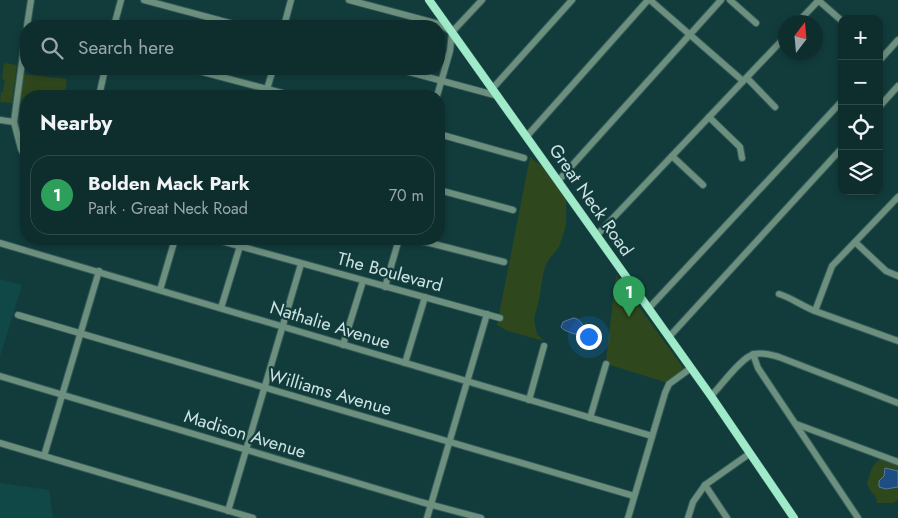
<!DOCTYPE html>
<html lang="en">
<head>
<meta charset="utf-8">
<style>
	body { margin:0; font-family:Jost,sans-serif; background:#173535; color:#f1f3f6 }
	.controls { position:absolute; right:15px; top:15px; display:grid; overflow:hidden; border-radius:10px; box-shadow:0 2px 8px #0003 }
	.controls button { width:45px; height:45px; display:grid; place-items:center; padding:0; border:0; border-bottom:1px solid #2e4949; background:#0e2d2d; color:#f1f3f6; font:25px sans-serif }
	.compass { position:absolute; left:778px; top:15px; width:45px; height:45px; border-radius:50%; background:#0e2d2d; box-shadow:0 2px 8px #0003; rotate:16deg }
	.you { position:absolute; left:588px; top:336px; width:18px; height:18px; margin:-12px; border:4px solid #fff; border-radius:50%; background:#1a73e8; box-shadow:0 0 0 8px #1a73e833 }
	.badge { display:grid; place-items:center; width:32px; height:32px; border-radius:50%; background:#95b2f1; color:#fff; font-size:16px; font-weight:700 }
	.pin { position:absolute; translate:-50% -41px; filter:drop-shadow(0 1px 2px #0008) }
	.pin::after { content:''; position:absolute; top:26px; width:18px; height:15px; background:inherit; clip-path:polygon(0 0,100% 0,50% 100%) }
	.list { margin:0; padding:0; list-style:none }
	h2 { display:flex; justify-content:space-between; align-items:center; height:65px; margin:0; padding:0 20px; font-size:21px }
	h2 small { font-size:16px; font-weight:400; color:#9ba8aa }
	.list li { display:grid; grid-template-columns:32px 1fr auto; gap:15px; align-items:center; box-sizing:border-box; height:80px; margin:0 10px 10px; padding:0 10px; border:1px solid #2e4949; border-radius:20px }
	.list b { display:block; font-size:19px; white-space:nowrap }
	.list p { margin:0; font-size:16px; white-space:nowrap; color:#9ba8aa }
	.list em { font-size:16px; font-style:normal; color:#9ba8aa }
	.icon { flex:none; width:28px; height:28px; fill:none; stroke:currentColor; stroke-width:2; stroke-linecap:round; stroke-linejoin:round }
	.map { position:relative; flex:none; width:898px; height:518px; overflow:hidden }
	.search { position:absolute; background:#0e2d2d; box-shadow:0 2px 8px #0003; left:20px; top:20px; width:425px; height:55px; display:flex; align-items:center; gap:12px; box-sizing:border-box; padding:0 18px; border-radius:20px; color:#9ba8aa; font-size:19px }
	.panel { position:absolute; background:#0e2d2d; box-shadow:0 2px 8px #0003; left:20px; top:90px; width:425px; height:155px; border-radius:20px }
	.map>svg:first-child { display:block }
</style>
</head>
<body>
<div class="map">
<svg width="898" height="518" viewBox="0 0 898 518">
	<rect width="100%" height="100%" fill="#123c3c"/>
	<g fill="#104848">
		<path d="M0,279L22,285L0,356Z"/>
		<path d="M0,483L49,490L53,518H0Z"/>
	</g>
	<g fill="#2f471d">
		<path d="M4,63L17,65L12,103L0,102L1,92H3L5,80L2,79Z"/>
		<path d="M23,74L67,79L65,96H26V104L20,103Z"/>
		<path d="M530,157L550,173L566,198V225L559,247L547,262L543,274L539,300L534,319L537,334L544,341L508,331L497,325Z"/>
		<path d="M616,275L685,370L668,383L610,365L606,360Z"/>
		<path d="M882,459L898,464V500L893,503H877C877,494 868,491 867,483C870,474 872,462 882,459Z"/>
	</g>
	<g fill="#1e4d84" stroke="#527aa0">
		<path d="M573,318C579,318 583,324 585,330L583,335C579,336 563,331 561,327L563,322Z"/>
		<path d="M885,468L898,471V487L886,489L879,487V481L884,476Z"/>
	</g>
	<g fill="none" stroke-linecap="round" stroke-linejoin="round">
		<defs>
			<g id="minor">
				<path d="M144,0L241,26"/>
				<path d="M349,0L439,24L449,30"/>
				<path d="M650,0L743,81"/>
				<path d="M730,0L756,23"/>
				<path d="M818,0L842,21"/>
				<path d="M798,22L819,0"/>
				<path d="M27,26L31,0"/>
				<path d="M114,26L121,0"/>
				<path d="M284,26L291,0"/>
				<path d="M26,32L14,122L21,149L26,158"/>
				<path d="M452,32L482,0"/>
				<path d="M879,61L898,40"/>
				<path d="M191,69L294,96"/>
				<path d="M398,69L498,96"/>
				<path d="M747,78L775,107"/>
				<path d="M493,88L572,0"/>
				<path d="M99,96L105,69"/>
				<path d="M265,96L273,69"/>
				<path d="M437,96L450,51L452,32"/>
				<path d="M879,107L898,86"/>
				<path d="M709,117L740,147L742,158"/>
				<path d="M0,120L14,122"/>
				<path d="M439,134L524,158"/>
				<path d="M527,136L648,0"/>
				<path d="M672,156L703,185"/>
				<path d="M559,180L721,0"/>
				<path d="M439,190L513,210"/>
				<path d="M597,235L786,36"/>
				<path d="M214,239L500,318"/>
				<path d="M414,239L504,262"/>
				<path d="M855,242L886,271L898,276"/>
				<path d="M0,243L652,436"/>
				<path d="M385,287L399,239"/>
				<path d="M160,290L175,239"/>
				<path d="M779,294C792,298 802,306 815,311L898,341"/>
				<path d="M221,308L240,246"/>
				<path d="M649,308L842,101"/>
				<path d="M815,311L832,266L898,197"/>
				<path d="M18,315L634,496"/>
				<path d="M669,337L842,148"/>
				<path d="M343,345L363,281"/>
				<path d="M753,354L758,368L858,518"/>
				<path d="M405,363L425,297"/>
				<path d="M0,376L421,502L481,518"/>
				<path d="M711,396C721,386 742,356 755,354C763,352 771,355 779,357L898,403"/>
				<path d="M529,400L544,346"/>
				<path d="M590,418L606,364"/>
				<path d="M796,424L898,462"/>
				<path d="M0,443L253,518"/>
				<path d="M44,456L99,271"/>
				<path d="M705,485L727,518"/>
				<path d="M228,511L301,264"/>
				<path d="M427,518L487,314"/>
				<path d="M628,518L665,393L669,384L691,368"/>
				<path d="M688,518L693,502L705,485L749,454"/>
			</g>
			<path id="major" d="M429,0L711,396L794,518"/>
		</defs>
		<use href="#minor" stroke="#345a5a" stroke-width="8"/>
		<use href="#major" stroke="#345a5a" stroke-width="9"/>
		<use href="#minor" stroke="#6c8f7e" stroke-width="6"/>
		<use href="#major" stroke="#9feac8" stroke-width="8"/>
	</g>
	<g text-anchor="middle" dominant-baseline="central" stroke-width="4.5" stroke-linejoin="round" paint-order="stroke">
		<g font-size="18" fill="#cde3e2" stroke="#123c3c">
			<text transform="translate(591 200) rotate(55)">Great Neck Road</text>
			<text transform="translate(390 272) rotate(15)">The Boulevard</text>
			<text transform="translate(330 325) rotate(17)">Nathalie Avenue</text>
			<text transform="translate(330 392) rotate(16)">Williams Avenue</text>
			<text transform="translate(245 434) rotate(17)">Madison Avenue</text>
		</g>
	</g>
</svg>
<div class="controls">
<button>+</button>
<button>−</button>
<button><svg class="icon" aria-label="locate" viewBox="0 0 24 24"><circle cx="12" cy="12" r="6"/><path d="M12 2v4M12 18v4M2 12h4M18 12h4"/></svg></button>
<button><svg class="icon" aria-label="layers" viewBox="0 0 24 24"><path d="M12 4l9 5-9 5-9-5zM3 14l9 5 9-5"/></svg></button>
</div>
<svg class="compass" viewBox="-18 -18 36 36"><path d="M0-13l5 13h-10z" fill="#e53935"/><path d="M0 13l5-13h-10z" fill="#9ba8aa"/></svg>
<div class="you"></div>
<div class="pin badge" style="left:629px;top:317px;background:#2e9e5b">1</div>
<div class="search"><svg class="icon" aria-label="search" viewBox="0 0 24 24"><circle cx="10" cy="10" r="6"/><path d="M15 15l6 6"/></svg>Search here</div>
<section class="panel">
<h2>Nearby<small></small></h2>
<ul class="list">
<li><span class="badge" style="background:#2e9e5b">1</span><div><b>Bolden Mack Park</b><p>Park · Great Neck Road</p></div><em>70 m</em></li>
</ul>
</section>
</div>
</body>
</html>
